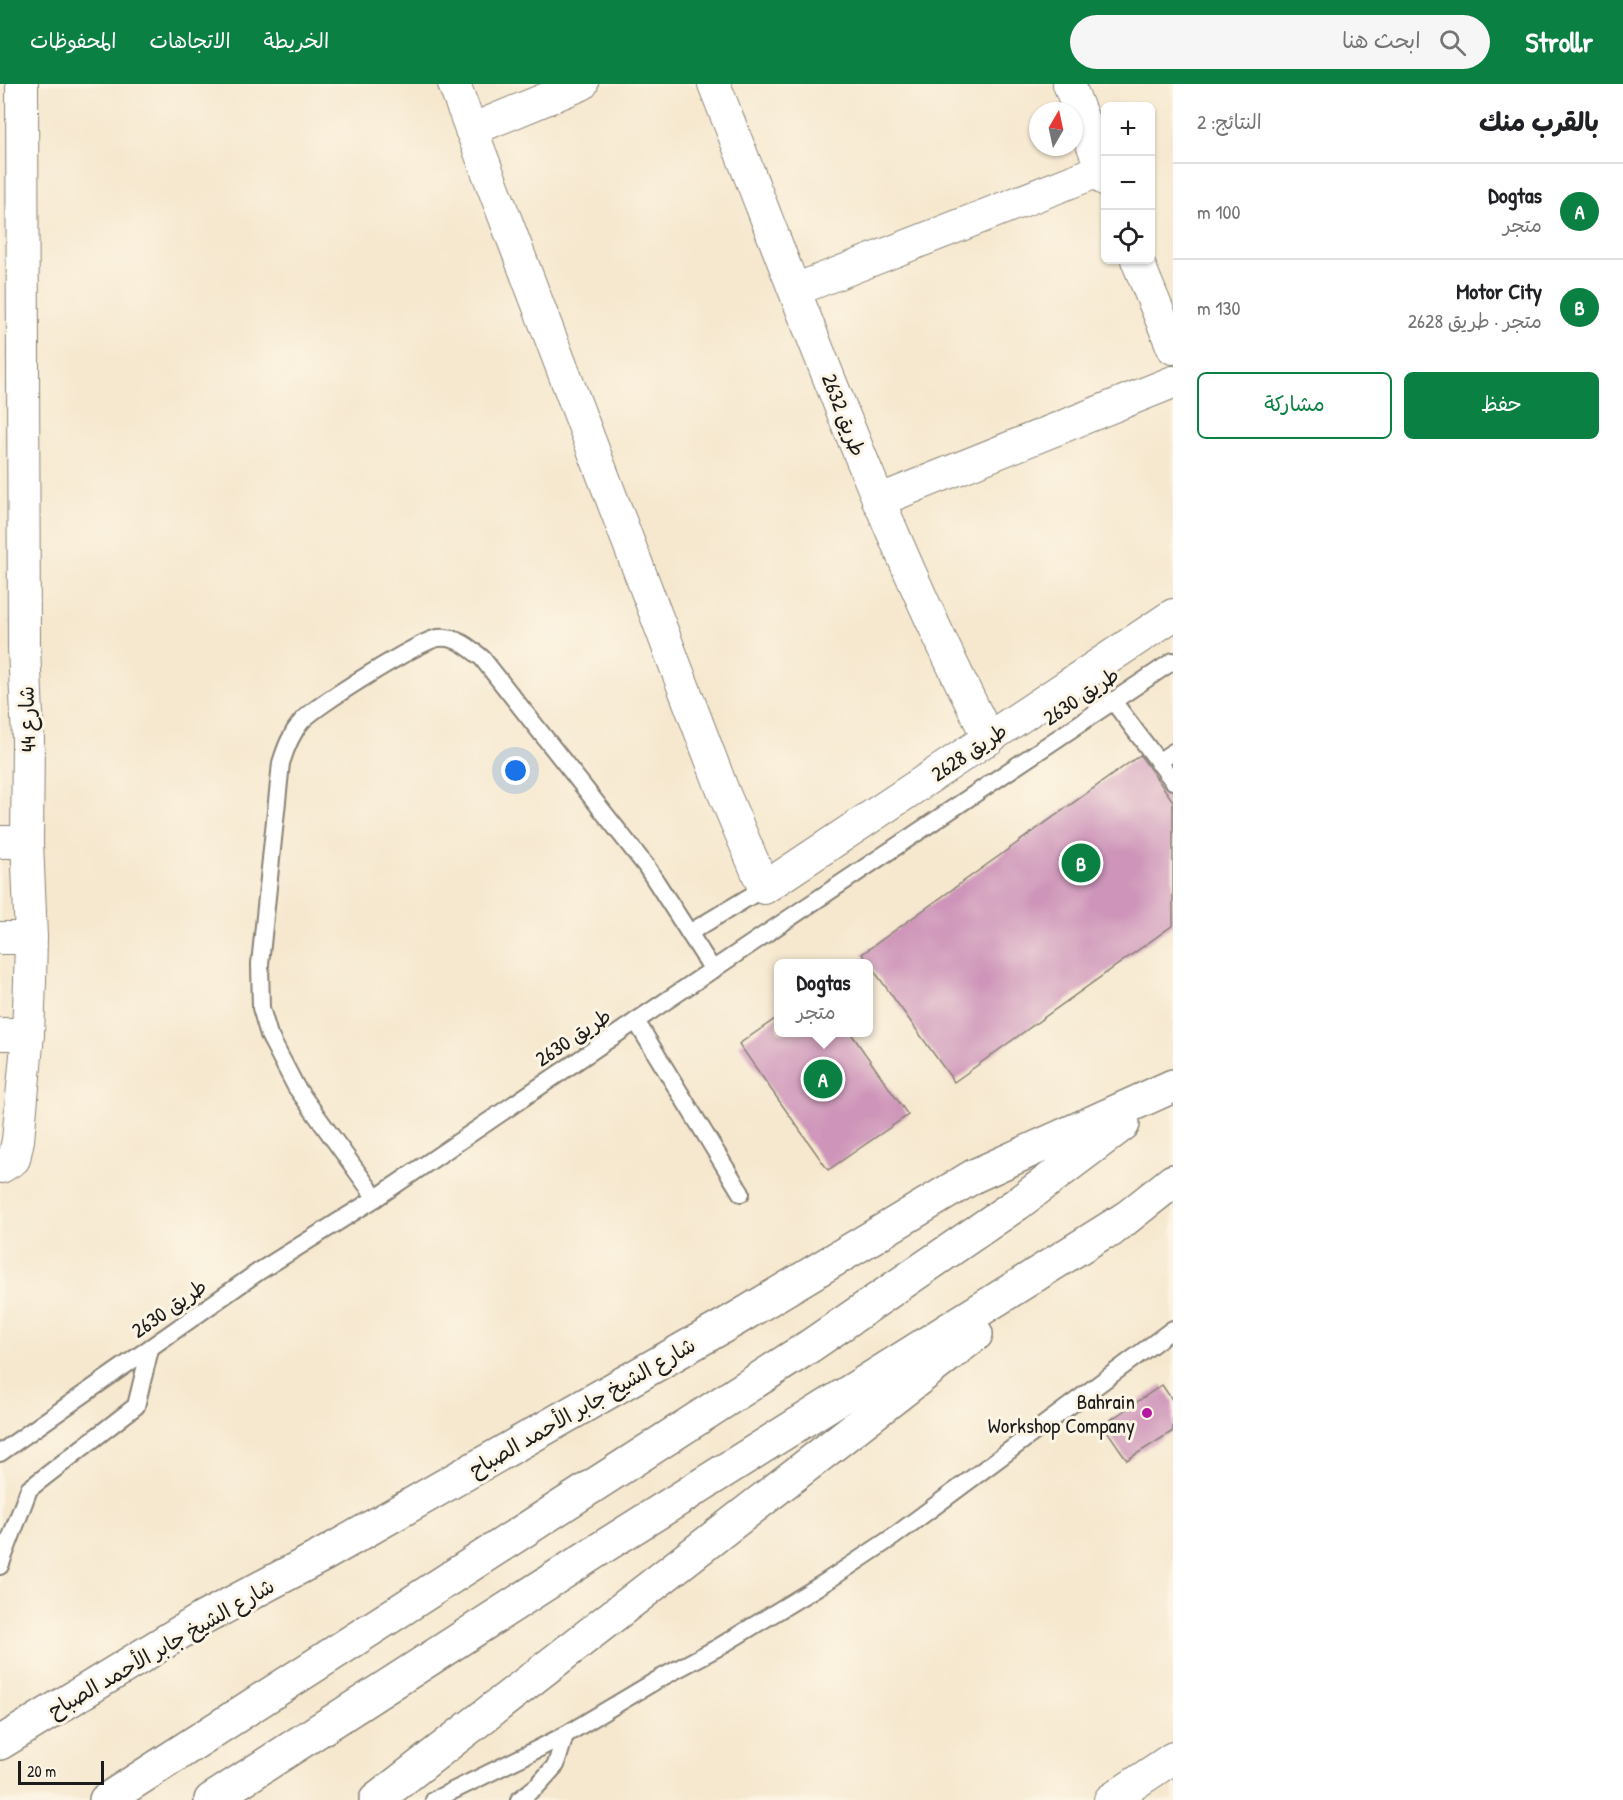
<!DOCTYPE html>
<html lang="ar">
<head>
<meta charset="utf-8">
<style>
	body { margin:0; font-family:"Patrick Hand","Playpen Sans Arabic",sans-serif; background:#f6f6f6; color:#202124; direction:rtl }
	.controls { position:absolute; right:18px; top:18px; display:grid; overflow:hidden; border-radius:9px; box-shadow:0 2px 4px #0004 }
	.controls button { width:54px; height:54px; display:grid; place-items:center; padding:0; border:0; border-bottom:2px solid #e0e0e0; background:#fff; color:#202124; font:30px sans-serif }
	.compass { position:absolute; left:1029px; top:18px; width:54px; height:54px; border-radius:50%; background:#fff; box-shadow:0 2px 4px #0004; rotate:9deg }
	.scale { position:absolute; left:18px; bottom:15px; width:86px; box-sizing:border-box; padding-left:6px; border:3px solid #1c1c1c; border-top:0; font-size:16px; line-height:21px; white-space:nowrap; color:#1c1c1c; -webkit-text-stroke:4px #fcf5e5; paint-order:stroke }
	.you { position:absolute; left:516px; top:687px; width:21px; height:21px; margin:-15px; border:4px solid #fff; border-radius:50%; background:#1a73e8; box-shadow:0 0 0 9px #1a73e833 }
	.badge { display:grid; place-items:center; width:39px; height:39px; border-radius:50%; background:#0b8043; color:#fff; font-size:20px; font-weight:700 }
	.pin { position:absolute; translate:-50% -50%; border:3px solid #fff; box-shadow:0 2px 6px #0006 }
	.popup { position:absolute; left:774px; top:875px; width:99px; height:78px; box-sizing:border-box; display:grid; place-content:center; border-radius:9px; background:#fff; filter:drop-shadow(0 2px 4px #0005); font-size:20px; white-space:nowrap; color:#757577 }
	.popup b { font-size:22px; color:#202124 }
	.popup::after { content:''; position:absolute; left:50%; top:100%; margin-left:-12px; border:12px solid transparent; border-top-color:#fff }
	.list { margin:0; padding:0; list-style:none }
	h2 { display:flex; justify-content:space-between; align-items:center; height:78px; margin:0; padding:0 24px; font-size:26px }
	h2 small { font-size:20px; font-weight:400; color:#757577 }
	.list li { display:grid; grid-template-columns:39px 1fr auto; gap:18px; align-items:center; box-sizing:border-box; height:96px; padding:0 24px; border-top:2px solid #e0e0e0 }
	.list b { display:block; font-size:22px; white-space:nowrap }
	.list p { margin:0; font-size:20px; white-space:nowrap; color:#757577 }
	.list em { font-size:20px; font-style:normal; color:#757577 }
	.actions { display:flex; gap:12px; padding:18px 24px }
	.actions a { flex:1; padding:14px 0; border:2px solid #0b8043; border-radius:9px; text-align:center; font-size:21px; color:#0b8043 }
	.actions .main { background:#0b8043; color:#fff }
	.icon { flex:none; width:33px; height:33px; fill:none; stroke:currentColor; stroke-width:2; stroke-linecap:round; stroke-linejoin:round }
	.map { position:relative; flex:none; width:1173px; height:1716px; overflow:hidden; direction:ltr }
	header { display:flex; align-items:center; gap:36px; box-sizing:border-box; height:84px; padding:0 30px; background:#0b8043; color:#fff }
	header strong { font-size:28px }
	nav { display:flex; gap:33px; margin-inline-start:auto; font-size:21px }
	.search { width:420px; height:54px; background:#f6f6f6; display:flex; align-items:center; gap:15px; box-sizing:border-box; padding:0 21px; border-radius:33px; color:#757577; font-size:22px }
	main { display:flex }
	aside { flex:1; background:#fff }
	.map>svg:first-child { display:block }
</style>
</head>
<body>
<header>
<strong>Strollr</strong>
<div class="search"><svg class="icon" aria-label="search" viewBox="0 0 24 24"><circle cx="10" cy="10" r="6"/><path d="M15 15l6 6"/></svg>ابحث هنا</div>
<nav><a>الخريطة</a><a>الاتجاهات</a><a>المحفوظات</a></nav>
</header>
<main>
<aside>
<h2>بالقرب منك<small>النتائج: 2</small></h2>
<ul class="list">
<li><span class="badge">A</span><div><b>Dogtas</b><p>متجر</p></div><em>100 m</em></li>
<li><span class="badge">B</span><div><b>Motor City</b><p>متجر · طريق 2628</p></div><em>130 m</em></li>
</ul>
<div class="actions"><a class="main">حفظ</a><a>مشاركة</a></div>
</aside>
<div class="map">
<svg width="1173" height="1716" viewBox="0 0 1173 1716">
	<rect width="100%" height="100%" fill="#fcf5e5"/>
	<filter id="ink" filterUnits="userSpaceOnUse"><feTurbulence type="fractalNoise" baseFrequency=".0167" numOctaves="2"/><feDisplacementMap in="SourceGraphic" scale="12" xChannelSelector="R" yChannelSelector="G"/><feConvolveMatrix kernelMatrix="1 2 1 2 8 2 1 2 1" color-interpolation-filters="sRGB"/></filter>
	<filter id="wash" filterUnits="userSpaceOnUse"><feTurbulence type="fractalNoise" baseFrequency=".008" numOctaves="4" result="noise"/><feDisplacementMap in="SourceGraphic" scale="24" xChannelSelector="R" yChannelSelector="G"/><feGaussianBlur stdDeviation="1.35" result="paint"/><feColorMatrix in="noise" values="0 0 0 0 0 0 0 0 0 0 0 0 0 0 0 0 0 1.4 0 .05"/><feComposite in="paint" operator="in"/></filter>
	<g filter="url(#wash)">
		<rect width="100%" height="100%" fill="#f6e8cf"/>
		<g id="blocks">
			<g fill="#ce94b9">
				<path d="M1140,671L1173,717V841L954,998L862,870Z"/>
				<path d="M778,933V948H850L908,1031L828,1086L739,960Z"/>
				<path d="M1162,1301L1173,1317V1347L1127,1376L1103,1341Z"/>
			</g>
		</g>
	</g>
	<g filter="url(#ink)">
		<use href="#blocks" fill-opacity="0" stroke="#898276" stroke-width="1.5"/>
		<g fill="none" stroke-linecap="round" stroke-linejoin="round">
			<defs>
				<g id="service">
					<path d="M1113,617L1173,697"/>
					<path d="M1158,678L1173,668"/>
					<path d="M689,849L764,804"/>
					<path d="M636,937L741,1109"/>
					<path d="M376,1114L296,1003L269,951L261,924L260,880L281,679C286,663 291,650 301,638C313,623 421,556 438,554C456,552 469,563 482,574L646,782L713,886"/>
					<path d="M0,1369L258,1188L376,1114L636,937L1173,577"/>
					<path d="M0,1482L29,1405L136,1322L150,1265"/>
					<path d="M434,1716L528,1670L565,1651L657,1596L717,1564L827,1497L893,1453L1173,1245"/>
					<path d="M519,1716L538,1701L556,1681L565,1651"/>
				</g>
				<g id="minor">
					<path d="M454,0L723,707L764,804L1173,531"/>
					<path d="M714,0C801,220 881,444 989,655"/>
					<path d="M1069,0L1106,96"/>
					<path d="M471,46L582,0"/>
					<path d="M1137,176L1173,264"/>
					<path d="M795,206L1101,86"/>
					<path d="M878,417L1173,298"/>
					<path d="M0,758H27"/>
					<path d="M0,854H31"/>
					<path d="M0,950H28"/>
					<path d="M1,1083L14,1075L18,1056L28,950L30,897L31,854L27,758L28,656L24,563L22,0"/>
					<path d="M1110,1716L1173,1674"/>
				</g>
				<g id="primary">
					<path d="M1110,1147L1173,1097"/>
					<path d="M0,1659L202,1535L323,1471L736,1235L974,1092L1173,1002"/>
					<path d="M106,1716L810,1262L1017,1120L1123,1040"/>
					<path d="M211,1716L606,1461L1126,1134"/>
					<path d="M376,1716L976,1250"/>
				</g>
			</defs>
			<use href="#service" stroke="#898276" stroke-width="20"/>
			<use href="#minor" stroke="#898276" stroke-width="34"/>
			<use href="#primary" stroke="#898276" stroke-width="36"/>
			<use href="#service" stroke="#fff" stroke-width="16"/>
			<use href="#minor" stroke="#fff" stroke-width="32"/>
			<use href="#primary" stroke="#fff" stroke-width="33"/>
		</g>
	</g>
	<circle fill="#b5179e" stroke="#fcf5e5" stroke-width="2" cx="1147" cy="1329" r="6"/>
	<g text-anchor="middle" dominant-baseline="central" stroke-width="6" stroke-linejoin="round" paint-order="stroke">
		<g font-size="21" fill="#1c1c1c" stroke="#fcf5e5">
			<text transform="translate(844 331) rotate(69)">طريق 2632</text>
			<text transform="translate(1081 612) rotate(-34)">طريق 2630</text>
			<text transform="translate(27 635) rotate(-92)">شارع 44</text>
			<text transform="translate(969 668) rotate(-34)">طريق 2628</text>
			<text transform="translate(573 953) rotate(-34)">طريق 2630</text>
			<text transform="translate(169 1224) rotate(-35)">طريق 2630</text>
			<text transform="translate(582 1323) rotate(-30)">شارع الشيخ جابر الأحمد الصباح</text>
			<text transform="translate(161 1564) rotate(-30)">شارع الشيخ جابر الأحمد الصباح</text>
		</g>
		<g font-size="21" fill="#1c1c1c" stroke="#fcf5e5" text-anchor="end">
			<text x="1135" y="1317">Bahrain<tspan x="1135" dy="24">Workshop Company</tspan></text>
		</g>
	</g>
</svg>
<div class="controls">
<button>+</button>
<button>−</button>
<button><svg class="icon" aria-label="locate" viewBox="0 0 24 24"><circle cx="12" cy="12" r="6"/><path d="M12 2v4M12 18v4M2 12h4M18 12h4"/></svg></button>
</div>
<svg class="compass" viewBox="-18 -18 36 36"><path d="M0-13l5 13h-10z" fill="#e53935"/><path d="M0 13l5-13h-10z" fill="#757577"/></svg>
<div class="scale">20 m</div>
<div class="you"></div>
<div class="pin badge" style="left:823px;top:995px">A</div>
<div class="popup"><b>Dogtas</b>متجر</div>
<div class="pin badge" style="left:1081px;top:779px">B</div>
</div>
</main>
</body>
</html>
